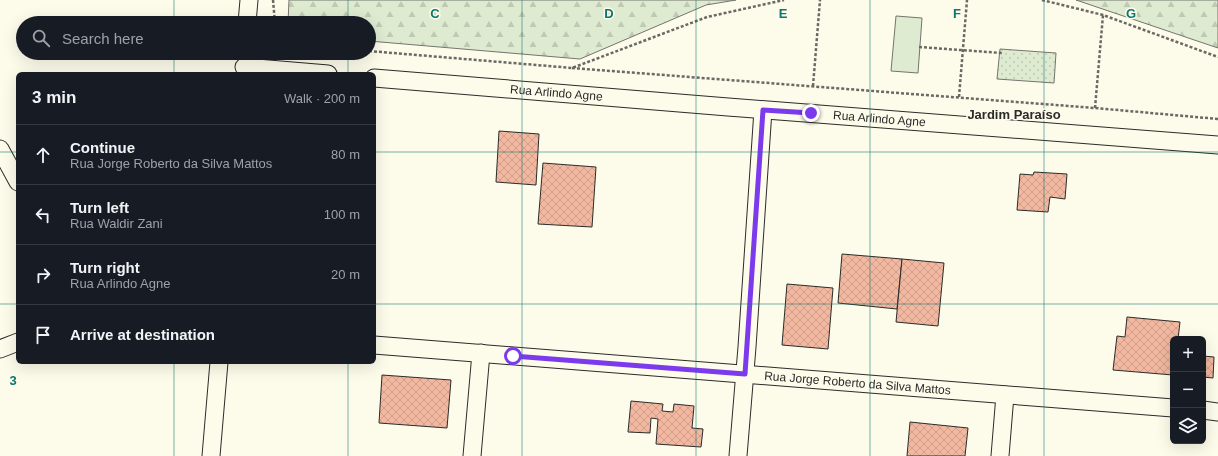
<!DOCTYPE html>
<html lang="en">
<head>
<meta charset="utf-8">
<style>
	body { margin:0; font-family:Arial,sans-serif; background:#20242c; color:#f1f3f6 }
	.controls { position:absolute; right:12px; bottom:12px; display:grid; overflow:hidden; border-radius:6px; box-shadow:0 4px 16px #0002 }
	.controls button { width:36px; height:36px; display:grid; place-items:center; padding:0; border:0; border-bottom:1px solid #363941; background:#171b24; color:#f1f3f6; font:20px sans-serif }
	.stop { position:absolute; width:12px; height:12px; margin:-9px; border:3px solid #7c3aed; border-radius:50%; background:#fff }
	.stop.end { background:#7c3aed; border-color:#fff; box-shadow:0 1px 4px #0008 }
	.list { margin:0; padding:0; list-style:none }
	h2 { display:flex; justify-content:space-between; align-items:center; height:52px; margin:0; padding:0 16px; font-size:17px }
	h2 small { font-size:13px; font-weight:400; color:#9ea1a6 }
	.list li { display:grid; grid-template-columns:26px 1fr auto; gap:12px; align-items:center; box-sizing:border-box; height:60px; padding:0 16px; border-top:1px solid #363941 }
	.list b { display:block; font-size:15px; white-space:nowrap }
	.list p { margin:0; font-size:13px; white-space:nowrap; color:#9ea1a6 }
	.list em { font-size:13px; font-style:normal; color:#9ea1a6 }
	.icon { flex:none; width:22px; height:22px; fill:none; stroke:currentColor; stroke-width:2; stroke-linecap:round; stroke-linejoin:round }
	.map { position:relative; flex:none; width:1218px; height:456px; overflow:hidden }
	.search { position:absolute; background:#171b24; box-shadow:0 4px 16px #0002; left:16px; top:16px; width:360px; height:44px; display:flex; align-items:center; gap:10px; box-sizing:border-box; padding:0 14px; border-radius:22px; color:#9ea1a6; font-size:15px }
	.panel { position:absolute; background:#171b24; box-shadow:0 4px 16px #0002; left:16px; top:72px; width:360px; height:292px; border-radius:6px }
	.map>svg:first-child { display:block }
</style>
</head>
<body>
<div class="map">
<svg width="1218" height="456" viewBox="0 0 1218 456">
	<defs>
		<pattern id="grass-dots" width="8" height="8" patternUnits="userSpaceOnUse"><rect width="8" height="8" fill="#deebd1"/><path d="M2 2h.1M6 6h.1" fill="none" stroke="#bfcab4" stroke-width="1.8" stroke-linecap="round"/></pattern>
		<pattern id="forest-firs" width="22" height="20" patternUnits="userSpaceOnUse"><rect width="22" height="20" fill="#deebd1"/><path d="M5 1l3.5 6h-7zM16 11l3.5 6h-7z" fill="#bfcab4"/></pattern>
		<pattern id="building-cross-hatch" width="8" height="8" patternUnits="userSpaceOnUse"><rect width="8" height="8" fill="#f2b8a0"/><path d="M0 0l8 8M0 8l8-8" fill="none" stroke="#d09e8a"/></pattern>
	</defs>
	<rect width="100%" height="100%" fill="#fdfbea"/>
	<path fill="url(#grass-dots)" stroke="#74746e" d="M1000,49L1056,53L1054,83L997,79Z"/>
	<g fill="url(#forest-firs)" stroke="#74746e">
		<path d="M289,0H736L706,5L580,59L369,41V23H288Z"/>
		<path d="M1076,0H1218V48Z"/>
	</g>
	<path fill="#deebd1" stroke="#74746e" d="M896,16L922,18L918,73L891,71Z"/>
	<g fill="url(#building-cross-hatch)" stroke="#2b2b2b">
		<path d="M499,131L539,134L536,185L496,182Z"/>
		<path d="M543,163L596,167L592,227L538,224Z"/>
		<path d="M1034,172L1067,174L1065,199L1050,197L1048,212L1017,210L1020,174L1033,175Z"/>
		<path d="M842,254L902,259L897,309L838,303Z"/>
		<path d="M902,259L944,263L938,326L896,322Z"/>
		<path d="M787,284L833,288L828,349L782,345Z"/>
		<path d="M1127,317L1180,322L1178,339H1173V375L1113,370L1117,336L1125,337Z"/>
		<path d="M1203,356L1214,357L1213,378L1203,377Z"/>
		<path d="M382,375L451,380L447,428L379,423Z"/>
		<path d="M631,401L663,404L662,411L673,412L674,404L694,406L692,428L703,429L701,447L656,444L658,419L651,418L650,433L628,432Z"/>
		<path d="M910,422L968,428L965,456H907Z"/>
	</g>
	<g fill="none" stroke-linecap="round" stroke-linejoin="round">
		<defs>
			<g id="minor">
				<path d="M247,23L249,0"/>
				<path d="M244,67L328,74"/>
				<path id="s1" d="M374,78L728,107L1218,145"/>
				<path d="M0,149L18,182"/>
				<path id="s2" d="M374,345L1173,408"/>
				<path d="M0,349L18,342"/>
				<path d="M1203,410L1218,412"/>
				<path d="M211,456L219,362"/>
				<path d="M472,456L481,353"/>
				<path d="M738,456L747,347L763,110"/>
				<path d="M1000,456L1005,395"/>
			</g>
		</defs>
		<use href="#minor" stroke="#2b2b2b" stroke-width="19"/>
		<g stroke="#6a6964" stroke-width="2.5" stroke-dasharray="3 2" stroke-linecap="butt">
			<path d="M273,0L275,23"/>
			<path d="M1042,0L1103,15L1218,57"/>
			<path d="M919,47L1002,53"/>
			<path d="M369,51L572,68L707,17L784,0"/>
			<path d="M572,68L1095,108L1218,119"/>
			<path d="M813,86L820,0"/>
			<path d="M959,97L967,0"/>
			<path d="M1095,108L1103,15"/>
		</g>
		<use href="#minor" stroke="#fdfbea" stroke-width="17"/>
	</g>
	<g fill="none" stroke-linecap="round" stroke-linejoin="round">
		<path stroke="#7c3aed" stroke-width="5" d="M513,356L745,374L763,110L811,113"/>
	</g>
	<path fill="none" stroke="#0f766e" stroke-width="1" stroke-opacity="0.55" d="M174,0V23M348,0V23M522,0V456M696,0V456M870,0V456M1044,0V456M174,53V74M348,53V74M0,152H18M374,152H1218M0,304H18M374,304H1218M174,362V456M348,362V456"/>
	<g text-anchor="middle" dominant-baseline="central" stroke-width="3" stroke-linejoin="round" paint-order="stroke">
		<g font-size="12" fill="#2b2b2b" stroke="#fdfbea">
			<text stroke="none"><textPath href="#s1" startOffset="183">Rua Arlindo Agne</textPath></text>
			<text stroke="none"><textPath href="#s1" startOffset="507">Rua Arlindo Agne</textPath></text>
			<text stroke="none"><textPath href="#s2" startOffset="485">Rua Jorge Roberto da Silva Mattos</textPath></text>
		</g>
		<g font-size="13" font-weight="bold" fill="#2b2b2b" stroke="#fdfbea">
			<text x="1014" y="114">Jardim Paraíso</text>
		</g>
	</g>
	<g font-size="13" text-anchor="middle" font-weight="bold" fill="#0f766e" stroke="#fdfbea" stroke-width="3" stroke-linejoin="round" paint-order="stroke">
		<text x="435" y="18">C</text>
		<text x="609" y="18">D</text>
		<text x="783" y="18">E</text>
		<text x="957" y="18">F</text>
		<text x="1131" y="18">G</text>
		<text x="13" y="385">3</text>
	</g>
</svg>
<div class="controls">
<button>+</button>
<button>−</button>
<button><svg class="icon" aria-label="layers" viewBox="0 0 24 24"><path d="M12 4l9 5-9 5-9-5zM3 14l9 5 9-5"/></svg></button>
</div>
<div class="stop" style="left:513px;top:356px"></div>
<div class="stop end" style="left:811px;top:113px"></div>
<div class="search"><svg class="icon" aria-label="search" viewBox="0 0 24 24"><circle cx="10" cy="10" r="6"/><path d="M15 15l6 6"/></svg>Search here</div>
<section class="panel">
<h2>3 min<small>Walk · 200 m</small></h2>
<ul class="list">
<li><svg class="icon" aria-label="ahead" viewBox="0 0 24 24"><path d="M12 20V5M6 11l6-6 6 6"/></svg><div><b>Continue</b><p>Rua Jorge Roberto da Silva Mattos</p></div><em>80 m</em></li>
<li><svg class="icon" aria-label="left" viewBox="0 0 24 24"><path d="M17 20v-9H6M10 6l-5 5 5 5"/></svg><div><b>Turn left</b><p>Rua Waldir Zani</p></div><em>100 m</em></li>
<li><svg class="icon" aria-label="right" viewBox="0 0 24 24"><path d="M7 20v-9h11M14 6l5 5-5 5"/></svg><div><b>Turn right</b><p>Rua Arlindo Agne</p></div><em>20 m</em></li>
<li><svg class="icon" aria-label="arrive" viewBox="0 0 24 24"><path d="M6 21V4h12l-3 4 3 4H6"/></svg><div><b>Arrive at destination</b></div></li>
</ul>
</section>
</div>
</body>
</html>
